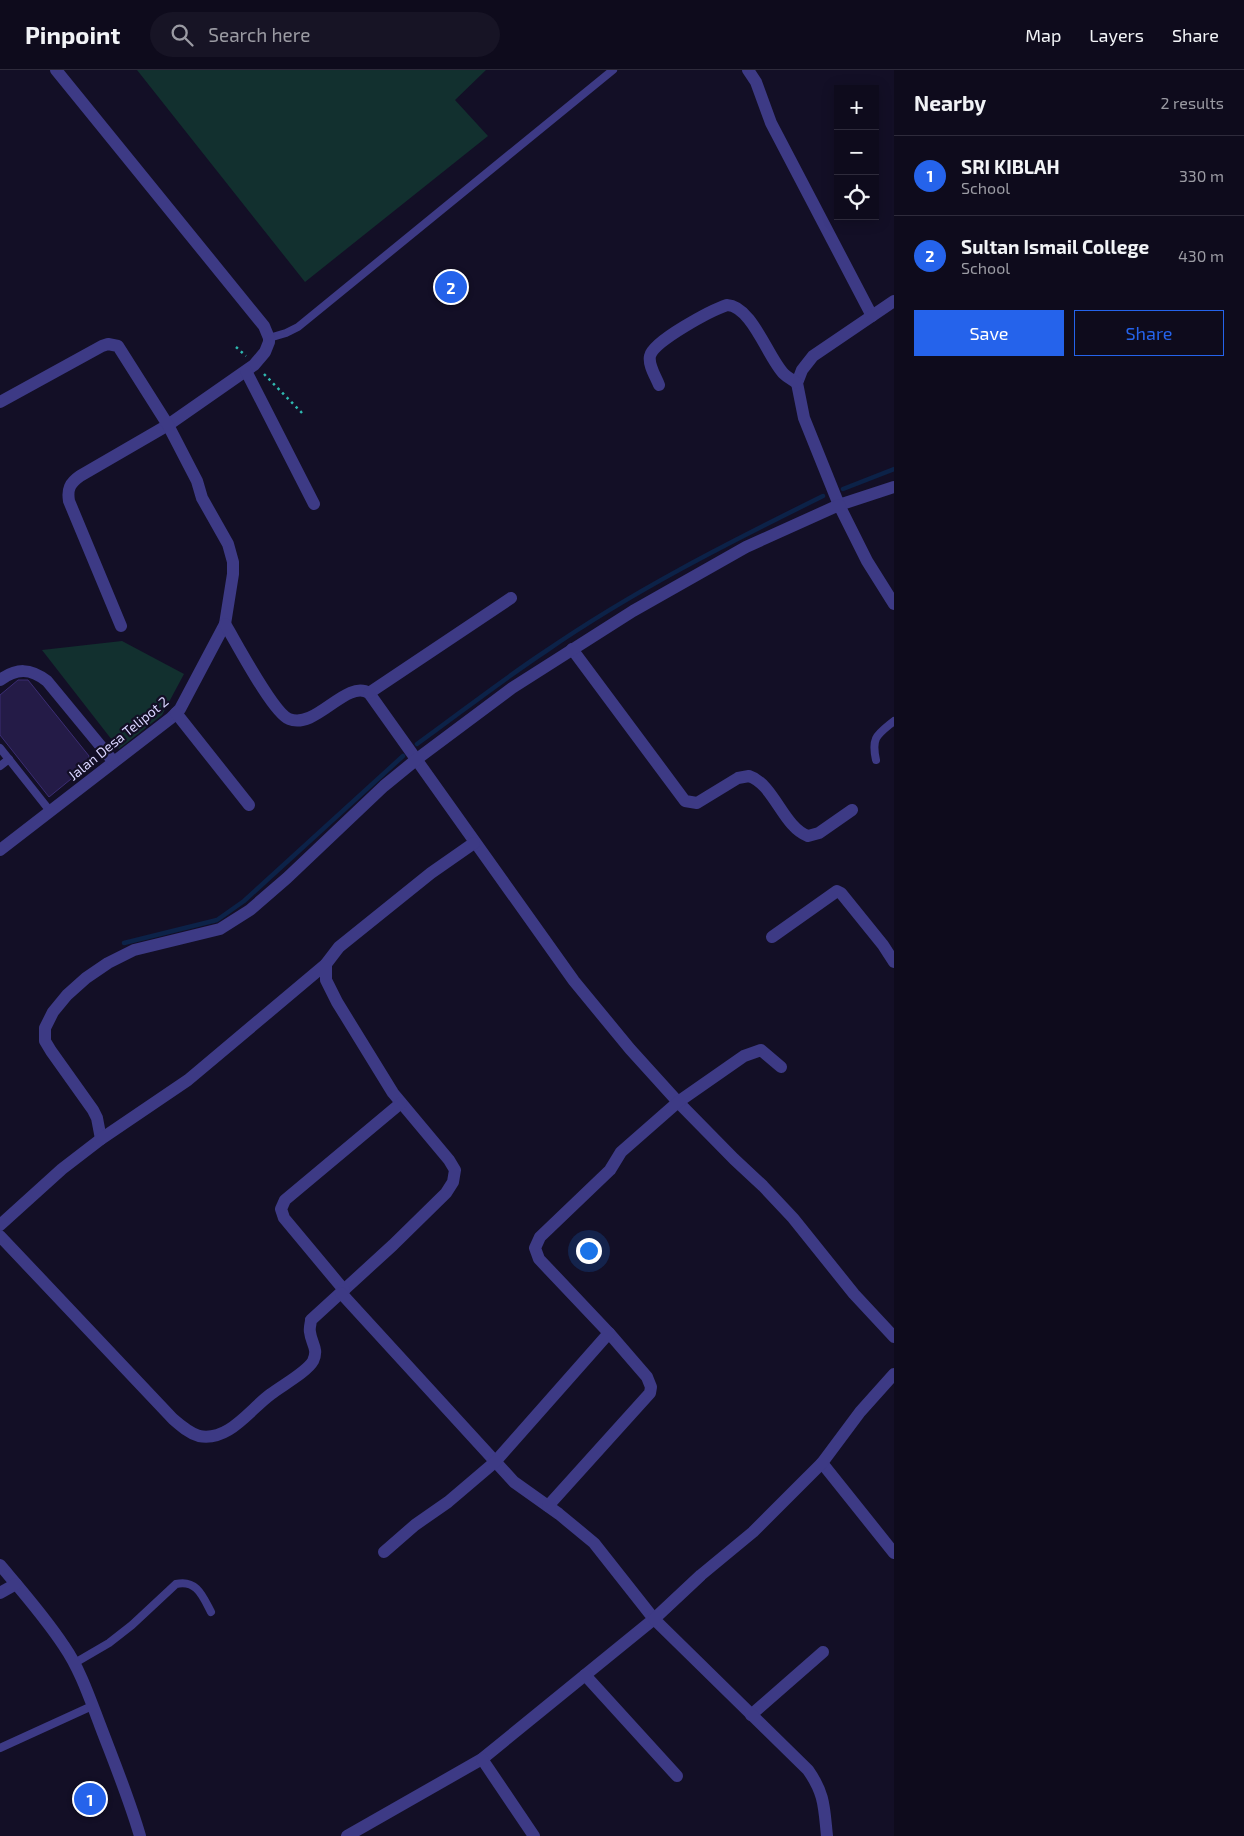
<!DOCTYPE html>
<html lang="en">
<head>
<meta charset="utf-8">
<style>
	body { margin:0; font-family:"Exo 2",sans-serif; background:#171425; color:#f1f3f6 }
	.controls { position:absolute; right:15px; top:15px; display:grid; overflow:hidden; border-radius:0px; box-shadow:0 2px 12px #0003 }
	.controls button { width:45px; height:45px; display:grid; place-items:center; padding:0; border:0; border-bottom:1px solid #2e2b3b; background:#0e0b1c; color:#f1f3f6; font:25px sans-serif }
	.you { position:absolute; left:588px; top:1180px; width:18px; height:18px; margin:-12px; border:4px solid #fff; border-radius:50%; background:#1a73e8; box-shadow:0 0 0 8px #1a73e833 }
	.badge { display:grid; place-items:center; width:32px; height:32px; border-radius:50%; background:#2563eb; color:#fff; font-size:16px; font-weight:700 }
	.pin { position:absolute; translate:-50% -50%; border:2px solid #fff; box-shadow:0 1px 5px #0006 }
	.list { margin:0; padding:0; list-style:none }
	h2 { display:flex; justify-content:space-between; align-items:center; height:65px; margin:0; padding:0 20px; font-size:21px }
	h2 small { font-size:16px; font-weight:400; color:#9b9ba3 }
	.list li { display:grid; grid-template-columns:32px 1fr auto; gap:15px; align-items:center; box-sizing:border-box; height:80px; padding:0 20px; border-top:1px solid #2e2b3b }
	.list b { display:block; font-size:19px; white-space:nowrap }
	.list p { margin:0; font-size:16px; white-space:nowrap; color:#9b9ba3 }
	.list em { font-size:16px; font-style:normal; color:#9b9ba3 }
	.actions { display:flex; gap:10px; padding:15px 20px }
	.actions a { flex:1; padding:11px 0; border:1px solid #2563eb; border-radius:0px; text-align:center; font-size:18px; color:#2563eb }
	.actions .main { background:#2563eb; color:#fff }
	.icon { flex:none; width:28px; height:28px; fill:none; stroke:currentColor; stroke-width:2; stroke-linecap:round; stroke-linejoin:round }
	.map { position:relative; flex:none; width:894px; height:1766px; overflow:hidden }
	header { display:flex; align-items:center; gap:30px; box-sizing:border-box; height:70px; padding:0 25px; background:#0e0b1c; border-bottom:1px solid #2e2b3b }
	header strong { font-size:24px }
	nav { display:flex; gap:28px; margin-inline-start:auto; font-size:18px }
	.search { width:350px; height:45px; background:#171425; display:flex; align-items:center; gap:12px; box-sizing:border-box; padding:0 18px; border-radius:28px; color:#9b9ba3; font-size:19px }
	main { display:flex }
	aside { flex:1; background:#0e0b1c }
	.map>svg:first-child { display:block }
</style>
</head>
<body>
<header>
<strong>Pinpoint</strong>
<div class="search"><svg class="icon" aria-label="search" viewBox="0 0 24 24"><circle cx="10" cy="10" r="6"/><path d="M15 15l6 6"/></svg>Search here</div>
<nav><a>Map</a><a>Layers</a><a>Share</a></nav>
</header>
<main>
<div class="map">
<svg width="894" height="1766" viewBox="0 0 894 1766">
	<rect width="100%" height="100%" fill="#130f26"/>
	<g fill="#12302f">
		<path d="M137,0H486L455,30L488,66L305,212Z"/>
		<path d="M122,571L184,604L162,645L119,679L42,580Z"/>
	</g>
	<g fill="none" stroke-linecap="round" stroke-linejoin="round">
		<g stroke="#0c2248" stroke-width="4.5">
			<path d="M843,419L894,399"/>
			<path d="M417,674C460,643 502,610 546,581C633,521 728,473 823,426"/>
			<path d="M124,873L217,850L244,831L403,686"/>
		</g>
	</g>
	<path fill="#241b47" stroke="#3b2d73" d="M18,610H28L89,686L87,696L49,727L0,665V625Z"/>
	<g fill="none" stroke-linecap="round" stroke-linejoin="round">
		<g stroke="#2fb8b0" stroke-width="2.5" stroke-dasharray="2.5 4" stroke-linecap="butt">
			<path d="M236,277L246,286"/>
			<path d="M264,304L302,343"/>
		</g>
		<g stroke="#3d3a85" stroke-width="8">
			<path d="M269,268L286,263L298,257L613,0"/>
			<path d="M0,678L50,741"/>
			<path d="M876,690C871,667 877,665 894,651"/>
			<path d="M0,696L9,689"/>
			<path d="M73,1594L109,1573L132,1555L176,1514C197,1509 203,1527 211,1542"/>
			<path d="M0,1678L92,1636"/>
		</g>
		<g stroke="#3d3a85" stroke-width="12">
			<path d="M56,0L264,256L269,268V272L265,282L254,295L168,355L80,406C70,413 67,419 69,431L121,556"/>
			<path d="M748,0L756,12L771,53L872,246"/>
			<path d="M894,231L813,286L802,300L797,313L804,348L839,435L894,417"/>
			<path d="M246,301L314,434"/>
			<path d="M659,315C656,307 648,295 650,286C653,271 712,240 727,235C752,236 768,288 784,304C788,308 793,310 797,313"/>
			<path d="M0,332L102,276L108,274L118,276L168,355L197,411L202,428L228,474L233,492V504L225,554L180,639L171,648L0,780"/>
			<path d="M225,554C236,572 273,643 289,649C316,660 346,609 369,623L574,911L630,979L678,1032L734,1089L763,1116L793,1148L854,1224L894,1267"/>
			<path d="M572,579L685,731L697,733L738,708L749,706C774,714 783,757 808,766L819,763L852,740"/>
			<path d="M0,610C17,598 30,598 47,611L113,691"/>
			<path d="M369,623L511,528"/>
			<path d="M176,643L249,735"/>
			<path d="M772,867L837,821L841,823L883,875L894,892"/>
			<path d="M101,1069L97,1048L93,1040L51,981L45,971V958L53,942L67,925L86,908L108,893L134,880L220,859L250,840L287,808L384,716L417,689L512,618L633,541L746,477L839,435L867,491L894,534"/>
			<path d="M0,1155L62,1099L101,1069L188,1010L326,894"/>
			<path d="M0,1166L173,1349C181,1356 189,1363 199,1366C229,1372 250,1339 271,1324C281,1316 307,1302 313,1291C319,1279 311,1273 310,1262C309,1258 311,1253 311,1250L393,1175L446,1123L453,1112L455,1100L449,1090L393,1023L337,932L326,910V894L339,877L431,803L474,773"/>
			<path d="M344,1220L284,1148L281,1139L285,1130L401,1033"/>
			<path d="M341,1223L514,1412L559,1444L594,1473L654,1549L482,1689L347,1766"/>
			<path d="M822,1393L894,1483"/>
			<path d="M548,1436L650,1323L651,1317L647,1307L609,1263"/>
			<path d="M384,1482L415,1455L448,1432L495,1392L609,1263L539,1189L535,1178L540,1167L610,1100L621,1082L678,1032L744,986L761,980L781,997"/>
			<path d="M0,1495C22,1521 45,1547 64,1576C80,1599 90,1629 100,1655C114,1692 129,1728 140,1766"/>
			<path d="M0,1523L16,1514"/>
			<path d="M585,1605L677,1706"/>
			<path d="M751,1645L823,1582"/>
			<path d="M482,1689L534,1766"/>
			<path d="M827,1766C824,1738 825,1724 808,1700L654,1549L701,1505L753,1462L822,1393L860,1342L894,1304"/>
		</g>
	</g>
	<g text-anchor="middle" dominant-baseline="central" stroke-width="4.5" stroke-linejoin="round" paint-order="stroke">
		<g font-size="14" fill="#d9d4ff" stroke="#130f26">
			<text transform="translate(118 668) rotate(-39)">Jalan Desa Telipot 2</text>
		</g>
	</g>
</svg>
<div class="controls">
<button>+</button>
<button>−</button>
<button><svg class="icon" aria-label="locate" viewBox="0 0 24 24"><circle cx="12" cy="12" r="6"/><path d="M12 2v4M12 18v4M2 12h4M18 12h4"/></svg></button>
</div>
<div class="you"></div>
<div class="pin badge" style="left:90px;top:1729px">1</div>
<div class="pin badge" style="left:451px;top:217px">2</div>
</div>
<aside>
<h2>Nearby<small>2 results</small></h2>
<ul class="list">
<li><span class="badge">1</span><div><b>SRI KIBLAH</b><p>School</p></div><em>330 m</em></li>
<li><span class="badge">2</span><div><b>Sultan Ismail College</b><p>School</p></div><em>430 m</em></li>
</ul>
<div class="actions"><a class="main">Save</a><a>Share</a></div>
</aside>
</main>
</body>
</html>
